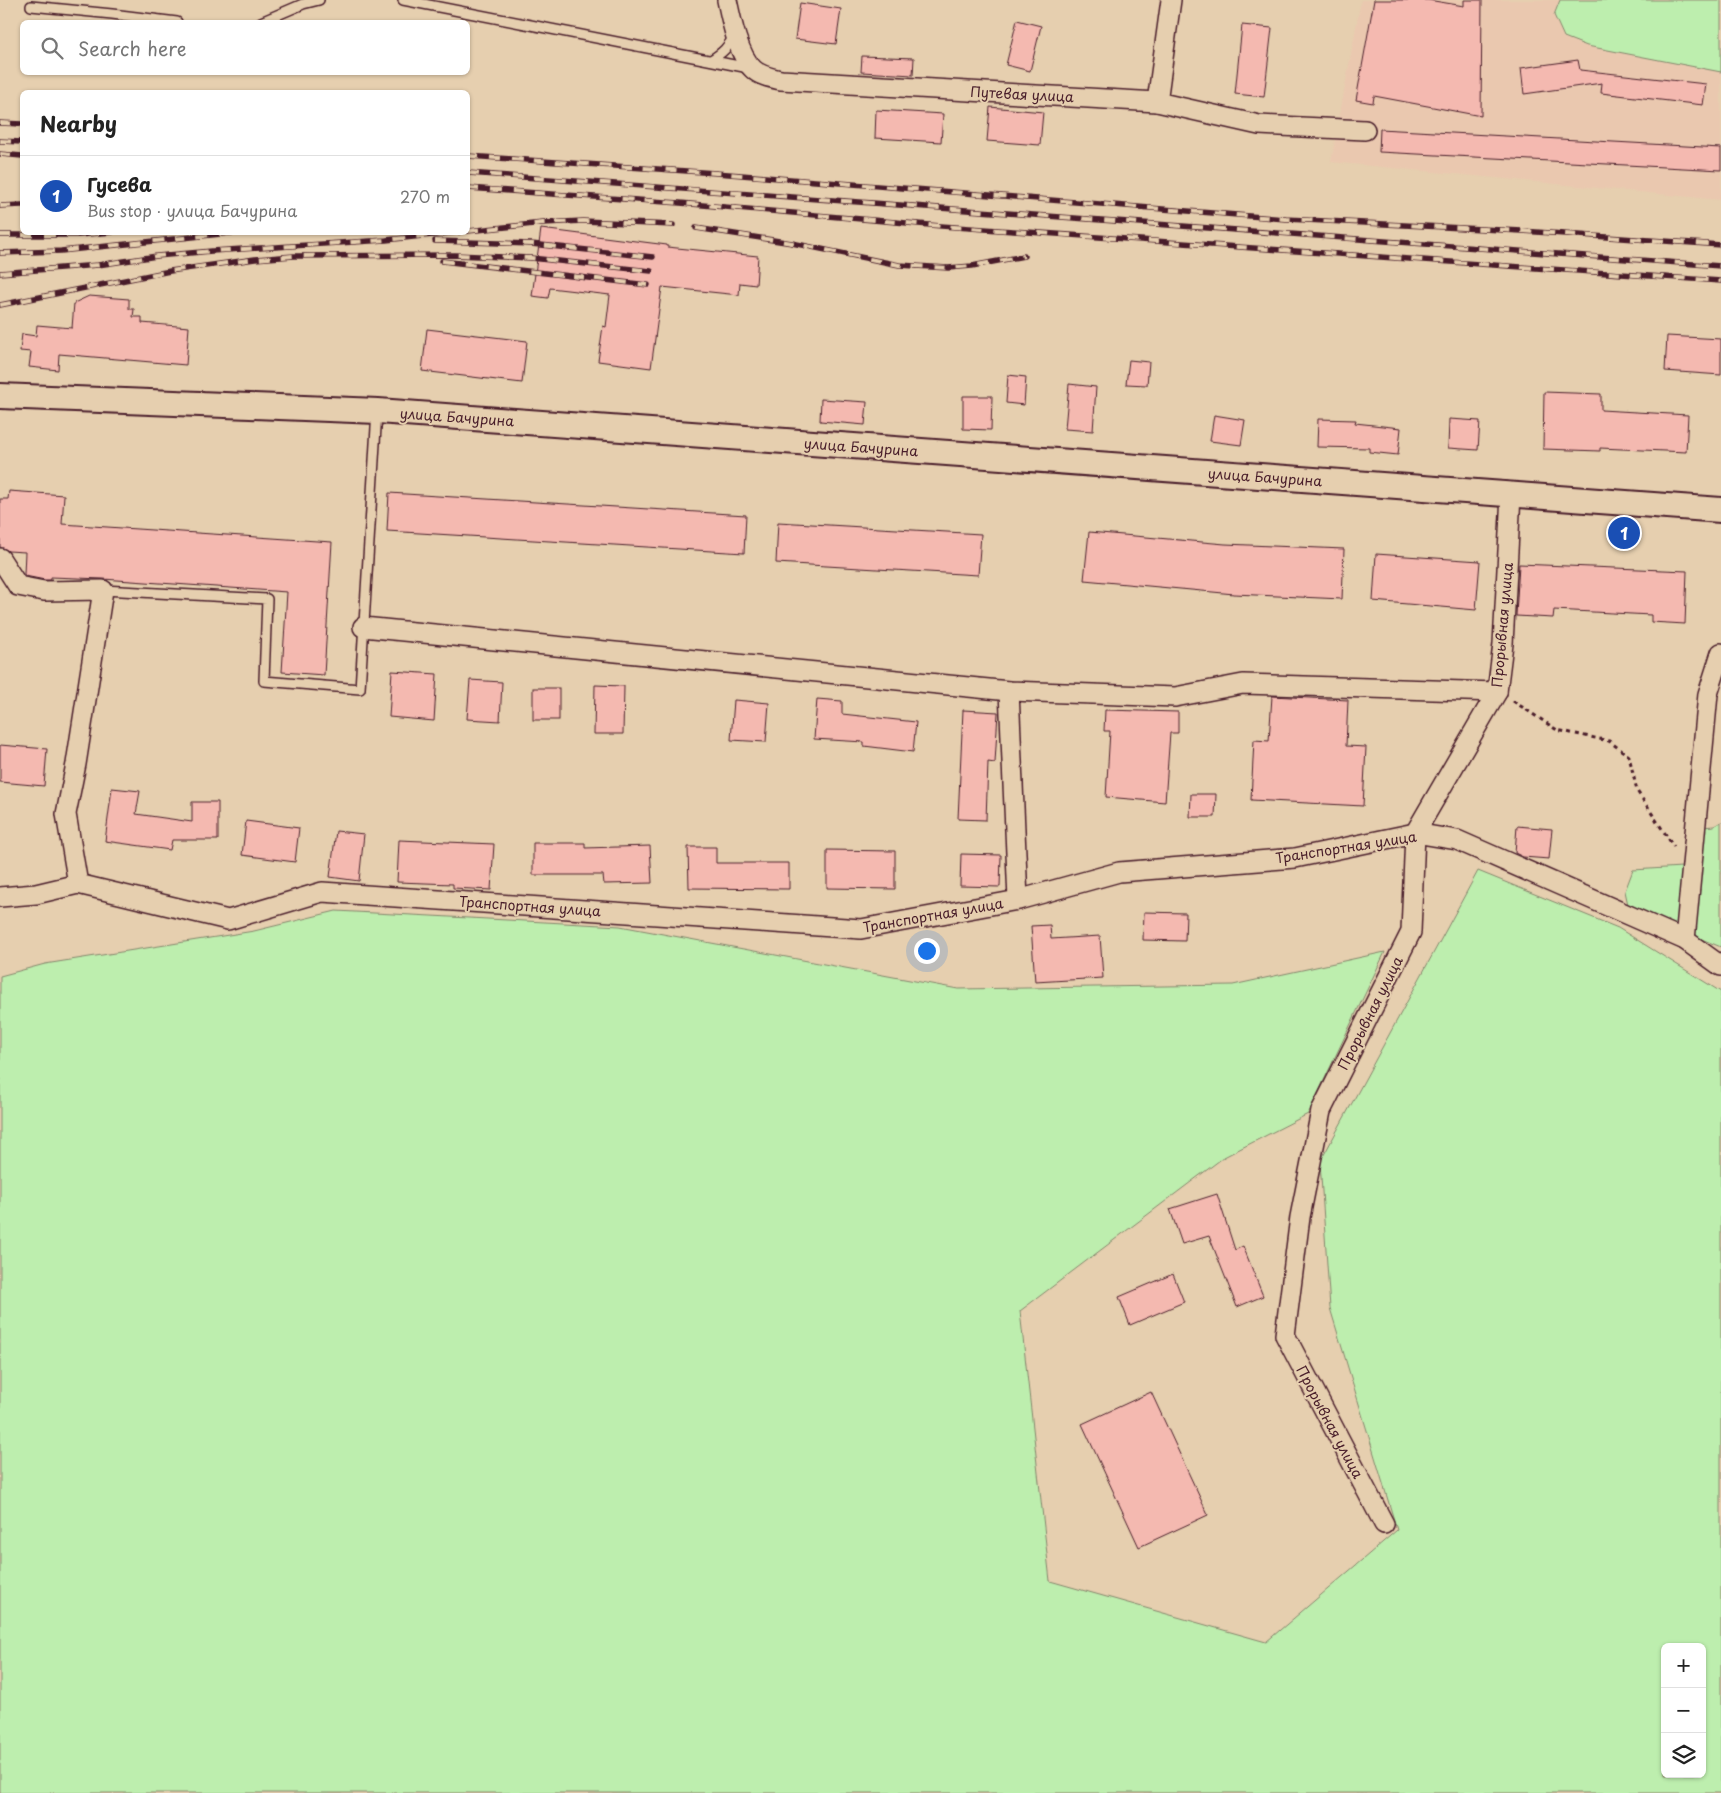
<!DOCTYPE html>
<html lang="en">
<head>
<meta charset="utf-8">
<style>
	body { margin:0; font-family:"Playpen Sans",sans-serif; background:#f6f6f6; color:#222 }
	.controls { position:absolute; right:15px; bottom:15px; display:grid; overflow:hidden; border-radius:8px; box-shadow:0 1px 4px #0004 }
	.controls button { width:45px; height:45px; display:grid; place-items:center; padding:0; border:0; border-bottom:1px solid #e0e0e0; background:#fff; color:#222; font:25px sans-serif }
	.you { position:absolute; left:926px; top:950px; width:18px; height:18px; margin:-12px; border:4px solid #fff; border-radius:50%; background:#1a73e8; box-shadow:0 0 0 8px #1a73e833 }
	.badge { display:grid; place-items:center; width:32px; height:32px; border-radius:50%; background:#db2777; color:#fff; font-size:16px; font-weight:700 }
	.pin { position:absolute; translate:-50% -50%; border:2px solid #fff; box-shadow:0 1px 5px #0006 }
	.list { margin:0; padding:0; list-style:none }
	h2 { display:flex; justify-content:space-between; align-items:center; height:65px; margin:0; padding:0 20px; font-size:21px }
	h2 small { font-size:16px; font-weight:400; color:#767676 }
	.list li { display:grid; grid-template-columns:32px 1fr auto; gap:15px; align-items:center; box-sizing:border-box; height:80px; padding:0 20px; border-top:1px solid #e0e0e0 }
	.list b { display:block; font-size:19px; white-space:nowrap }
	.list p { margin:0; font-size:16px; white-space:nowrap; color:#767676 }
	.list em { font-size:16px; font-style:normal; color:#767676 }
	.icon { flex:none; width:28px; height:28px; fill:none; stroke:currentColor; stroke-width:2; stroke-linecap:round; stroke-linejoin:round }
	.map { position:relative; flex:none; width:1721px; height:1793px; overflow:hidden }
	.search { position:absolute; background:#fff; box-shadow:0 1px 4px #0004; left:20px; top:20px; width:450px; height:55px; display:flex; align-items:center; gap:12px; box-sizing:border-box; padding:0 18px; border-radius:8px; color:#767676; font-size:19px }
	.panel { position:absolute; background:#fff; box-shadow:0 1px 4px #0004; left:20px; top:90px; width:450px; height:145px; border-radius:8px }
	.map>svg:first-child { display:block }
</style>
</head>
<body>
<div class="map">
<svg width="1721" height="1793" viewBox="0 0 1721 1793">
	<rect width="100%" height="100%" fill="#e6cfaf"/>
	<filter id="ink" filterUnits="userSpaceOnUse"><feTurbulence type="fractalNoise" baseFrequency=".02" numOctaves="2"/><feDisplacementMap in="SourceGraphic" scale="10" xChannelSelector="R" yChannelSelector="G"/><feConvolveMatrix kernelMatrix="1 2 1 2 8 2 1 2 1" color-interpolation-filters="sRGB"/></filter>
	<g filter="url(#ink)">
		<path fill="#eac8af" d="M1361,0H1560L1554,15L1564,37L1587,46L1721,72V200L1331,162Z"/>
		<g fill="#bdeeae" stroke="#84866c" fill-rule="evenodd">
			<path d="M1560,0H1721V72L1587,46L1564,37L1554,15Z"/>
			<path d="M1721,822V947L1694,936L1702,827L1714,826Z"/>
			<path d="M1682,867L1679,929L1628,905L1625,891L1633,870Z"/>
			<path d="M1478,871L1618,928L1721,992V1793H0V976L45,964L254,931L336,911L620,926L958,989L1233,985L1385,952L1308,1114L1224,1157L1020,1311L1050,1581L1266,1642L1397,1530L1330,1308L1320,1162ZM1665,1647H1702V1774H1665Z"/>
		</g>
		<g fill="#f4b9b0" stroke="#4a1f2b">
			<path d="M1374,0H1428L1464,6V0H1482L1481,116L1374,96L1373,103L1356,100Z"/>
			<path d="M800,3L841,9L836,44L795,39Z"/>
			<path d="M1017,20L1041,26L1030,71L1006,65Z"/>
			<path d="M1242,25L1272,28L1264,97L1235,94Z"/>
			<path d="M862,56L914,58L913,75L861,72Z"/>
			<path d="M1578,60L1580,70L1706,84L1703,105L1601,93L1602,83L1524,94L1521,68Z"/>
			<path d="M990,107L1043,112L1040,145L987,141Z"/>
			<path d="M876,110L943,114L941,142L875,138Z"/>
			<path d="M1380,129L1721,148V170L1379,152Z"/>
			<path d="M541,229L667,245V247L758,256L756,285L740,283L739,295L662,287L651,368L598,361L603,326L606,327L610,295L550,288L548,298L532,296Z"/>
			<path d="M89,296L129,299V309H134L133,317H142V323L189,327L186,365L59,354L58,370L29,367L31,352L20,351L22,334L36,336L37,325L72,328L74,303Z"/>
			<path d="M427,329L527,341L522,383L422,371Z"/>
			<path d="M1667,336L1721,339V375L1665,371Z"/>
			<path d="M1129,360L1149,362L1147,385L1126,384Z"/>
			<path d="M1008,375L1026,377L1024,405L1006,403Z"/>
			<path d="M1069,384L1096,387L1093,431L1065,429Z"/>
			<path d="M1544,392L1601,394V410L1688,415L1686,452L1600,448V451L1543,449Z"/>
			<path d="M963,396H992L991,430L963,429Z"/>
			<path d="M821,399L867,402L865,425L820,421Z"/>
			<path d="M1214,415L1245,420L1241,445L1210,441Z"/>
			<path d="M1318,419L1356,420L1355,423L1401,428L1398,455L1369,452V448L1317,447Z"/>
			<path d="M1449,419L1480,421L1478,450L1448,448Z"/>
			<path d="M9,491L64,495L62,524L332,542L324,675L282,672L287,592L103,579L51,577V580H45L25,576L24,574L25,552L8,551L0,547V499H8Z"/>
			<path d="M389,493L746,515L744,553L387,531Z"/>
			<path d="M778,522L981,534L978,575L776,563Z"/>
			<path d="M1089,532L1225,544L1344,549L1342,599L1234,594L1084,580Z"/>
			<path d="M1376,554L1480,561L1476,610L1373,601Z"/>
			<path d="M1519,564L1687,571L1685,624L1651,622V615L1554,610L1553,618L1516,616Z"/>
			<path d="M392,671L437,674L434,721L389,717Z"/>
			<path d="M470,680L502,682L500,721L467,719Z"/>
			<path d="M595,685L624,686L623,734H594Z"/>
			<rect x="533" y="688" width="26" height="32"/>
			<path d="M1272,696L1348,700L1346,746L1366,747L1363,806L1251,800L1254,740L1269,741Z"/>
			<path d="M817,699L842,701V714L916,722L913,752L864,746V742L814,739Z"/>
			<path d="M734,700L769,703L766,742L731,740Z"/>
			<path d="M963,710L998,712L995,763L988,762L986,820L958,819Z"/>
			<path d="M1105,710L1178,712V733H1170L1165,802L1106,797L1110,731H1104Z"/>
			<path d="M0,745L47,749L44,786L0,782Z"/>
			<path d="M112,788L140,791L136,814L192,822V802H218V840H172L170,850L105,841Z"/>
			<path d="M1191,794H1216L1215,817H1190Z"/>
			<path d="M246,821L299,828L295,862L242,855Z"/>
			<path d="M1517,826L1552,829L1549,859L1523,857L1515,853Z"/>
			<path d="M336,831L364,834L359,881L330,877Z"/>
			<path d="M399,840L494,844L491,890L453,888V884L397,882Z"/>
			<path d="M533,843H585V848L650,846L652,883L604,884L603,875H533Z"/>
			<path d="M688,847H716V863H789V889L689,888Z"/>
			<path d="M827,850L895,851V889L827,888Z"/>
			<path d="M961,854L1001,855L1000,887L960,886Z"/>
			<path d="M1144,912L1186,913L1185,941L1143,940Z"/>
			<path d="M1050,925L1051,939L1100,936L1103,978L1035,982L1031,926Z"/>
			<path d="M1217,1194L1235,1250L1243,1246L1263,1296L1237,1307L1209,1236L1182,1244L1170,1209Z"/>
			<path d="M1173,1274L1184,1302L1130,1325L1119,1297Z"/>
			<path d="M1151,1392L1208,1515L1139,1547L1082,1424Z"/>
		</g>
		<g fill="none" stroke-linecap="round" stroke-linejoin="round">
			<defs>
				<g id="service">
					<path d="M403,0L749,68"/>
					<path d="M31,6L112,14L177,22"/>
					<path d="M261,22L303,4L319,0"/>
					<path d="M711,60C722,53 729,47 734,35"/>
					<path d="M103,590L267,599L264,681L360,689L377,411"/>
				</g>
				<g id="minor">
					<path d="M727,0C731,19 738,55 753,69C760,76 772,78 781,80L1157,102L1259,125L1365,130"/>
					<path d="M1157,102L1171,0"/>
					<path d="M0,558L18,586L44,591L103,590L76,764L66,814L78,884"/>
					<path d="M363,627L1009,691L1175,697L1243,684L1497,692"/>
					<path d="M1009,691L1018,900"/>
					<path d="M0,897L36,894L78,884L228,920L322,892L861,929L1018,900L1119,872L1295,858L1415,833L1457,840L1685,940L1721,966"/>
					<path d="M1685,940L1708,694L1721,653"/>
					<path d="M1384,1524L1285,1335L1300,1217L1321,1111L1411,932L1415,833L1497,692L1503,644L1511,495"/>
				</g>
				<path id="tertiary" d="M0,396L378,411L1721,510"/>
			</defs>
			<use href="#service" stroke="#4a1f2b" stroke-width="12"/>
			<use href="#minor" stroke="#4a1f2b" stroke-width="22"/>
			<use href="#tertiary" stroke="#4a1f2b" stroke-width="28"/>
			<path stroke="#4a1f2b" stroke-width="3" stroke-dasharray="4 4" stroke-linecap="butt" d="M1513,701L1557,730L1609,741L1629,756L1637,791L1674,847"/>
			<use href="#service" stroke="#e6cfaf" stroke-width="9"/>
			<use href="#minor" stroke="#e6cfaf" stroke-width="19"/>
			<use href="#tertiary" stroke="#e6cfaf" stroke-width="24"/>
			<defs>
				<g id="rail">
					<path d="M0,123L22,124"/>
					<path d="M0,141L22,142"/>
					<path d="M0,154L22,156"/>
					<path d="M468,156L716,173L1286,219L1522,231L1721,245"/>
					<path d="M468,173L1721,266"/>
					<path d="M468,188L680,203L941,226L1721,281"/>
					<path d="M0,206L22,205"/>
					<path d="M696,228L792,243L899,265L948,268L972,266L1024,256"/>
					<path d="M468,231L543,223L583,221L673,225"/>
					<path d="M0,235H78L112,232"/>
					<path d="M435,241L531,244L653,257"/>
					<path d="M0,253L61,251L239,232"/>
					<path d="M442,261L648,285"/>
					<path d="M0,273L98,265L157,256L212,251L386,240L459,232"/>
					<path d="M0,305L170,271L255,259L294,256L455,255L531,258L651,271"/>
				</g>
			</defs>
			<use href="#rail" stroke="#4a1f2b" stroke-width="5.5"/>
			<use href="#rail" stroke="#e6cfaf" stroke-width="4" stroke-dasharray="11" stroke-linecap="butt"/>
		</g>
	</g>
	<g text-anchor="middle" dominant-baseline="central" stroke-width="4" stroke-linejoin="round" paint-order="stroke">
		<g font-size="14" fill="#4a1f2b" stroke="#e6cfaf">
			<text transform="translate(1022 94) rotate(3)">Путевая улица</text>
			<text transform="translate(457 417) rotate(4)">улица Бачурина</text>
			<text transform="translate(861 447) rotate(4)">улица Бачурина</text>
			<text transform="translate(1265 477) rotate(4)">улица Бачурина</text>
			<text transform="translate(1502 625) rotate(-85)">Прорывная улица</text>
			<text transform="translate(1346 847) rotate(-9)">Транспортная улица</text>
			<text transform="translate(530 906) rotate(4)">Транспортная улица</text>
			<text transform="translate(933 915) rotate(-10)">Транспортная улица</text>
			<text transform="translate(1370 1013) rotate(-63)">Прорывная улица</text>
			<text transform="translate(1330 1422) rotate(62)">Прорывная улица</text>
		</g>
	</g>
</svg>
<div class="controls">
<button>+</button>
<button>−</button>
<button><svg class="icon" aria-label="layers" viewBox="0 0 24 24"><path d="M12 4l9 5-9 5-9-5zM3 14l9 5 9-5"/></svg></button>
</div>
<div class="you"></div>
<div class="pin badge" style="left:1624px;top:533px;background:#1a4fb4">1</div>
<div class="search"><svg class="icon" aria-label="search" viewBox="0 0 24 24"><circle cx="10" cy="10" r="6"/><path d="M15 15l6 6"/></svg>Search here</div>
<section class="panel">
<h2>Nearby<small></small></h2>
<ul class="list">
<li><span class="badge" style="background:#1a4fb4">1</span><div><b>Гусева</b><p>Bus stop · улица Бачурина</p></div><em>270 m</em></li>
</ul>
</section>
</div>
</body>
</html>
